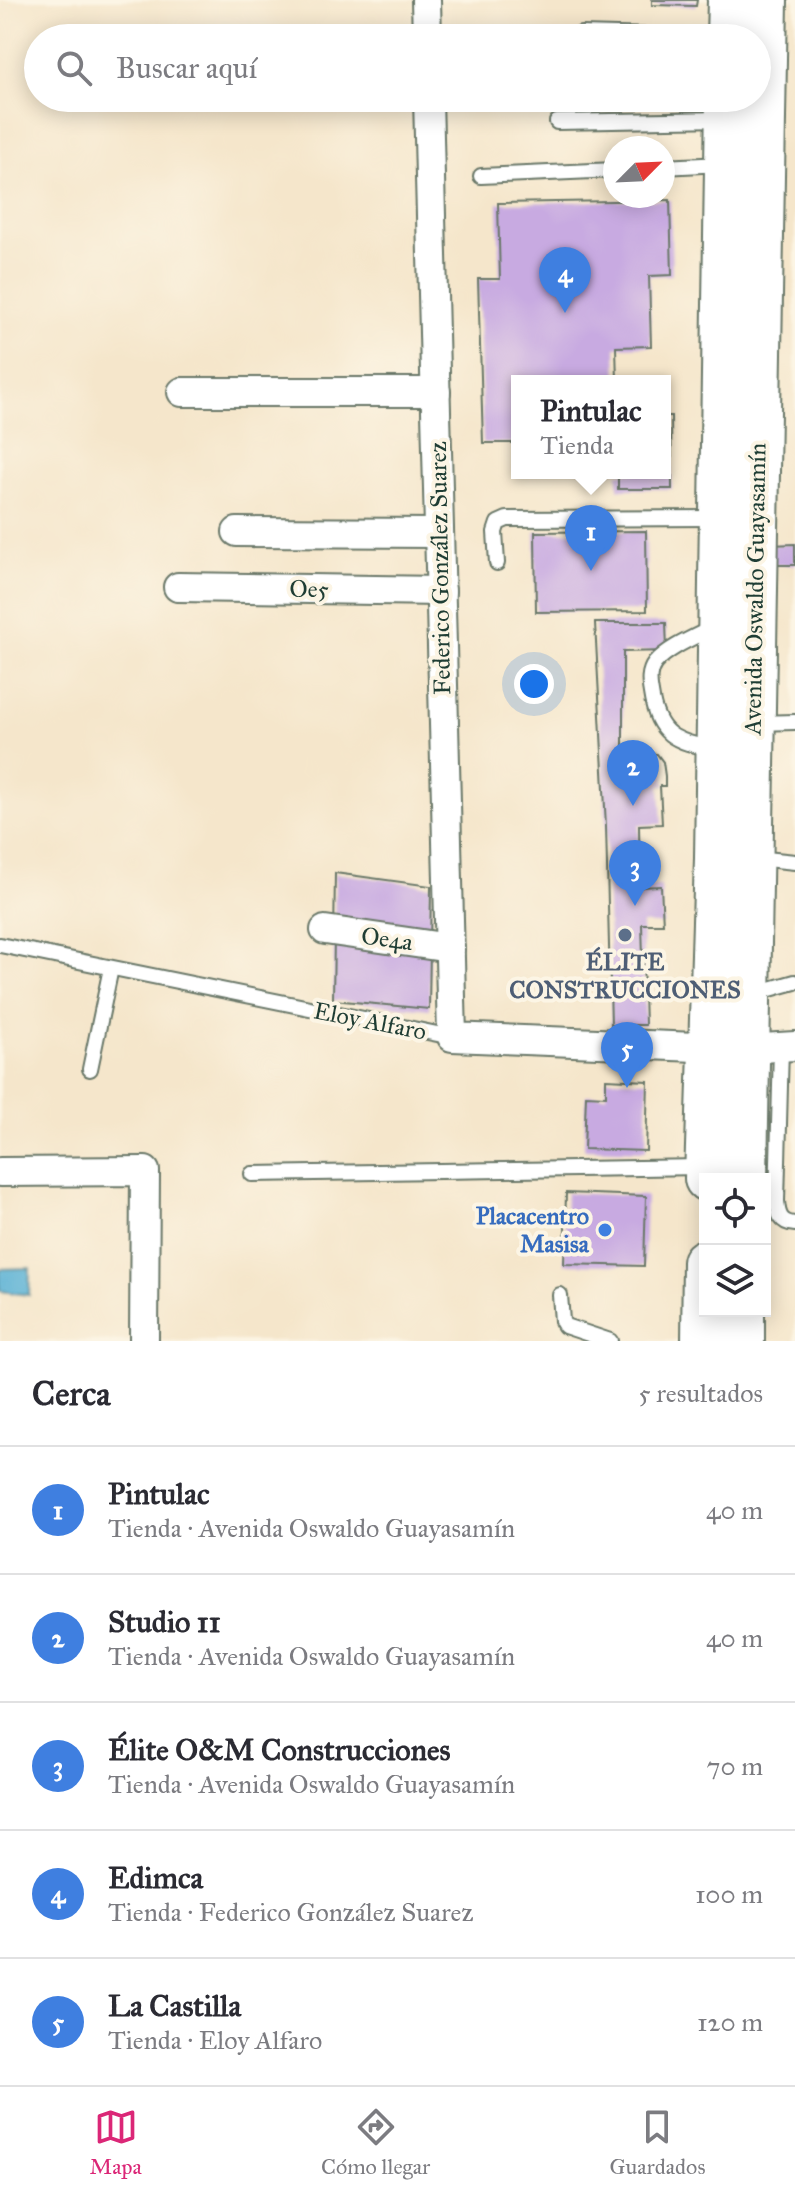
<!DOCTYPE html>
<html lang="es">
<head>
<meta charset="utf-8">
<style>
	body { margin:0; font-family:"IM FELL Great Primer",serif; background:#f7f7f7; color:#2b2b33 }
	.controls { position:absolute; right:24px; bottom:24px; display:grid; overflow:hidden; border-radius:0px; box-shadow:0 4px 20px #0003 }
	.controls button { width:72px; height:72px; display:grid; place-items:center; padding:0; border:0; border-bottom:2px solid #e1e1e2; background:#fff; color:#2b2b33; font:40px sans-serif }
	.compass { position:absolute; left:603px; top:136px; width:72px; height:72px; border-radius:50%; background:#fff; box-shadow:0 4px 20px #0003; rotate:66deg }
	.you { position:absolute; left:534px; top:684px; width:28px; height:28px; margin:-20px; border:6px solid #fff; border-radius:50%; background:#1a73e8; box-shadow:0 0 0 12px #1a73e833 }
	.badge { display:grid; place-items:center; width:52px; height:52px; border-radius:50%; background:#db2777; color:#fff; font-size:26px; font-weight:700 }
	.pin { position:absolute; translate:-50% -66px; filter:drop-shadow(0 2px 4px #0008) }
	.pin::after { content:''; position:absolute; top:42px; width:28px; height:24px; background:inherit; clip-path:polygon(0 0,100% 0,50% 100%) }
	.popup { position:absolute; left:511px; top:375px; width:160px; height:104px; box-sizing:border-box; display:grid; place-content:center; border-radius:0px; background:#fff; filter:drop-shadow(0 2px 6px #0005); font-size:26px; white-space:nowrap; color:#7c7c81 }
	.popup b { font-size:30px; color:#2b2b33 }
	.popup::after { content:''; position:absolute; left:50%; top:100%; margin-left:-16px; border:16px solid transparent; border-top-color:#fff }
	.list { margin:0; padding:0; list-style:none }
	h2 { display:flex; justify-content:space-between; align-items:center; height:104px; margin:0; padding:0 32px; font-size:34px }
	h2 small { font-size:26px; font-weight:400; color:#7c7c81 }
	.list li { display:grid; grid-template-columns:52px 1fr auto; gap:24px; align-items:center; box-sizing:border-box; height:128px; padding:0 32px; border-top:2px solid #e1e1e2 }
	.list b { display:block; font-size:30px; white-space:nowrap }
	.list p { margin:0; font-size:26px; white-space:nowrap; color:#7c7c81 }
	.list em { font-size:26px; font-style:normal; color:#7c7c81 }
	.icon { flex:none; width:44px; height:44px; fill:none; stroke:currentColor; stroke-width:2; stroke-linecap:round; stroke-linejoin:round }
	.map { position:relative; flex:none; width:795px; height:1341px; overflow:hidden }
	.search { position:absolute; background:#fff; box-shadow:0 4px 20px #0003; left:24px; right:24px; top:24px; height:88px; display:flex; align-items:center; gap:20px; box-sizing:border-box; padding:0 28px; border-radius:44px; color:#7c7c81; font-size:30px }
	.sheet { height:744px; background:#fff }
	nav { display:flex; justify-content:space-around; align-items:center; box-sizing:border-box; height:112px; border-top:2px solid #e1e1e2; background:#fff; font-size:22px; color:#7c7c81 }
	nav a { display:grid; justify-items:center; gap:4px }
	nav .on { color:#db2777 }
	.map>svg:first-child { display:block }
</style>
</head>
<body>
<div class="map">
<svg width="795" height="1341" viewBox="0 0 795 1341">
	<rect width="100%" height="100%" fill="#fcf5e5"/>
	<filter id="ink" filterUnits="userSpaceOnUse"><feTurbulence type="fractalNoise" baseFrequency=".0125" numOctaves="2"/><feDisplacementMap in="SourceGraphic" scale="16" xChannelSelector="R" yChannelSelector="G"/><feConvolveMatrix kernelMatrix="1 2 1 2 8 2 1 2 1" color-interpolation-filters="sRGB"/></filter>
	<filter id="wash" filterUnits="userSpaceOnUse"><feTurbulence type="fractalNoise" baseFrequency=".006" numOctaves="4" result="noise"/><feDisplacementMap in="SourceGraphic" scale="32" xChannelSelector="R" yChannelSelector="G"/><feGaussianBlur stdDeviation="1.8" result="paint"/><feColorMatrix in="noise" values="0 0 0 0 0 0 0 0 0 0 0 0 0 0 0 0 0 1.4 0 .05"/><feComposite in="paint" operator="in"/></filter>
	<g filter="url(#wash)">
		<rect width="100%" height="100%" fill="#f5e6cb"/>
		<path fill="#58b1d5" stroke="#3c7784" stroke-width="2" d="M30,1268L29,1295L0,1291V1269Z"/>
		<g id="blocks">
			<g fill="#c8aae1">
				<path d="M652,0H697L696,6L652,5Z"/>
				<path d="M670,200L672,275L649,276L651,346L616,347L617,381H517V443H483L478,279H500L498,203Z"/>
				<path d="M665,416H671L672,489H618V473H665Z"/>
				<path d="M646,531L647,611L536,612L535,532Z"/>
				<path d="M795,544V565H771V545Z"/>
				<path d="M595,623H666L667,651L623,652V751L657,754L663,762L665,776V786H660L662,824L639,825L640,887L661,886L663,924H642L645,1025H611L606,826Z"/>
				<path d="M335,873L431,886L429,1009L333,1000Z"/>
				<path d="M606,1079L648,1081L646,1151L584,1149L586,1095L606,1096Z"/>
				<path d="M566,1193L646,1196L644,1266L564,1264Z"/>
			</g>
		</g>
	</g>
	<g filter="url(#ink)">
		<use href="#blocks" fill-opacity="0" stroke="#6a7869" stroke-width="2"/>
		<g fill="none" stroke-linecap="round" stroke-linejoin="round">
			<defs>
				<g id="lane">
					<path d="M581,34L725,38"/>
					<path d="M557,122L723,119"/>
					<path d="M663,167L722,164"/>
					<path d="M481,176L615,170"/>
					<path d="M497,563L495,532L498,523L507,519L716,518"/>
					<path d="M755,723L795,722"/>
					<path d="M714,749C675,742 657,735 651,693C649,682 648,672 655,663C669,647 695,637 714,627"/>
					<path d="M756,858L795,862"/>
					<path d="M0,945L452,1037"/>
					<path d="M752,994L795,982"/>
					<path d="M781,1047L777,1201C778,1214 780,1223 795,1224"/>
					<path d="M90,1069L111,968"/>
					<path d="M252,1174L702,1167"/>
					<path d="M560,1295L562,1321L565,1326L610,1341"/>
				</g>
				<g id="street">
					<path d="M426,0L427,38"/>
					<path d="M428,98L452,1037L746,1049L795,1046"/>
					<path d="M182,392H436"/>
					<path d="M237,532L439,533"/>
					<path d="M178,587L441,591"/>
					<path d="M325,930L450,948"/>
					<path d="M0,1172L145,1171L144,1341"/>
				</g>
				<g id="primary">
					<path d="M729,38L730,0"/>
					<path d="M707,1179L717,858L728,98"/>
					<path d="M745,1179L765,0"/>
					<path d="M704,1341L705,1262"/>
					<path d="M742,1341V1311"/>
				</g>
			</defs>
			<use href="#lane" stroke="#6a7869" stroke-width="18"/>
			<use href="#street" stroke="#6a7869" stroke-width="32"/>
			<use href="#primary" stroke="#6a7869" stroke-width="48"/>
			<use href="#lane" stroke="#fff" stroke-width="14"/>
			<use href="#street" stroke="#fff" stroke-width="28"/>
			<use href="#primary" stroke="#fff" stroke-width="44"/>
		</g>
	</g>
	<circle fill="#5c6f8a" stroke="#fcf5e5" stroke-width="3" cx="625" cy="935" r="8"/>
	<circle fill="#3f7fe0" stroke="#fcf5e5" stroke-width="3" cx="605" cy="1230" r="8"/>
	<g text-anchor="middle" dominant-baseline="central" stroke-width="8" stroke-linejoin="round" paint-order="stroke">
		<g font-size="24" fill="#1f3d34" stroke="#fcf5e5">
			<text transform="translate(440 568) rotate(-91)">Federico González Suarez</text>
			<text transform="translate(309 589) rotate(1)">Oe5</text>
			<text transform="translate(755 589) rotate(-89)">Avenida Oswaldo Guayasamín</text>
			<text transform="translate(387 939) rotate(8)">Oe4a</text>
			<text transform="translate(370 1021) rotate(11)">Eloy Alfaro</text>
		</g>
		<g font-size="24" font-weight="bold" fill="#4e5e75" stroke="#fcf5e5">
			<text x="625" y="962">ÉLITE<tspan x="625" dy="28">CONSTRUCCIONES</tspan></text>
		</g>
		<g font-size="24" font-weight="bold" fill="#366cbe" stroke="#fcf5e5" text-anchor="end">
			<text x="589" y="1216">Placacentro<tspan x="589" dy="28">Masisa</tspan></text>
		</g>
	</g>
</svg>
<div class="controls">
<button><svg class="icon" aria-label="locate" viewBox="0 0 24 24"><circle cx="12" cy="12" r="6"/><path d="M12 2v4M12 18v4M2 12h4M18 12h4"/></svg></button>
<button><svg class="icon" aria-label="layers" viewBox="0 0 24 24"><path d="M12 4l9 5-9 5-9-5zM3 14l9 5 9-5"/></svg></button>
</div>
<svg class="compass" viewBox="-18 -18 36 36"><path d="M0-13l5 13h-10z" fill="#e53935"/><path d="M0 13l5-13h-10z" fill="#7c7c81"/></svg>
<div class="you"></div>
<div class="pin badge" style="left:591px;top:571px;background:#3f7fe0">1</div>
<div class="popup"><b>Pintulac</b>Tienda</div>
<div class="pin badge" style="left:633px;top:806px;background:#3f7fe0">2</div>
<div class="pin badge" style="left:635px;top:906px;background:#3f7fe0">3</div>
<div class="pin badge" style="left:565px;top:313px;background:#3f7fe0">4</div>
<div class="pin badge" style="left:627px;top:1088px;background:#3f7fe0">5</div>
<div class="search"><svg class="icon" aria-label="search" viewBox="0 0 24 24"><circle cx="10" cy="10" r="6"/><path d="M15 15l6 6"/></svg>Buscar aquí</div>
</div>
<section class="sheet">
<h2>Cerca<small>5 resultados</small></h2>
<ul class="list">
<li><span class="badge" style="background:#3f7fe0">1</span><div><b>Pintulac</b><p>Tienda · Avenida Oswaldo Guayasamín</p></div><em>40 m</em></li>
<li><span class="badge" style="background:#3f7fe0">2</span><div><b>Studio 11</b><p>Tienda · Avenida Oswaldo Guayasamín</p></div><em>40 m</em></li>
<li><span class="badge" style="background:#3f7fe0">3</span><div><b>Élite O&amp;M Construcciones</b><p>Tienda · Avenida Oswaldo Guayasamín</p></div><em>70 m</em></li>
<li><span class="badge" style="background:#3f7fe0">4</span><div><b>Edimca</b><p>Tienda · Federico González Suarez</p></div><em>100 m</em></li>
<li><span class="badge" style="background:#3f7fe0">5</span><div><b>La Castilla</b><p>Tienda · Eloy Alfaro</p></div><em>120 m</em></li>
</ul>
</section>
<nav>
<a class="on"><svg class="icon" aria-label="map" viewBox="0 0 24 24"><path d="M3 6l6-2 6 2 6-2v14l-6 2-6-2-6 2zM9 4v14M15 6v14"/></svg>Mapa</a>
<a><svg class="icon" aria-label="directions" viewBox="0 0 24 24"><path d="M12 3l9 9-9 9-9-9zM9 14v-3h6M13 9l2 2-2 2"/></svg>Cómo llegar</a>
<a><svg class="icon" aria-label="saved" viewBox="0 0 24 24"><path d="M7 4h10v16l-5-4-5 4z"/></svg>Guardados</a>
</nav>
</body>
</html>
